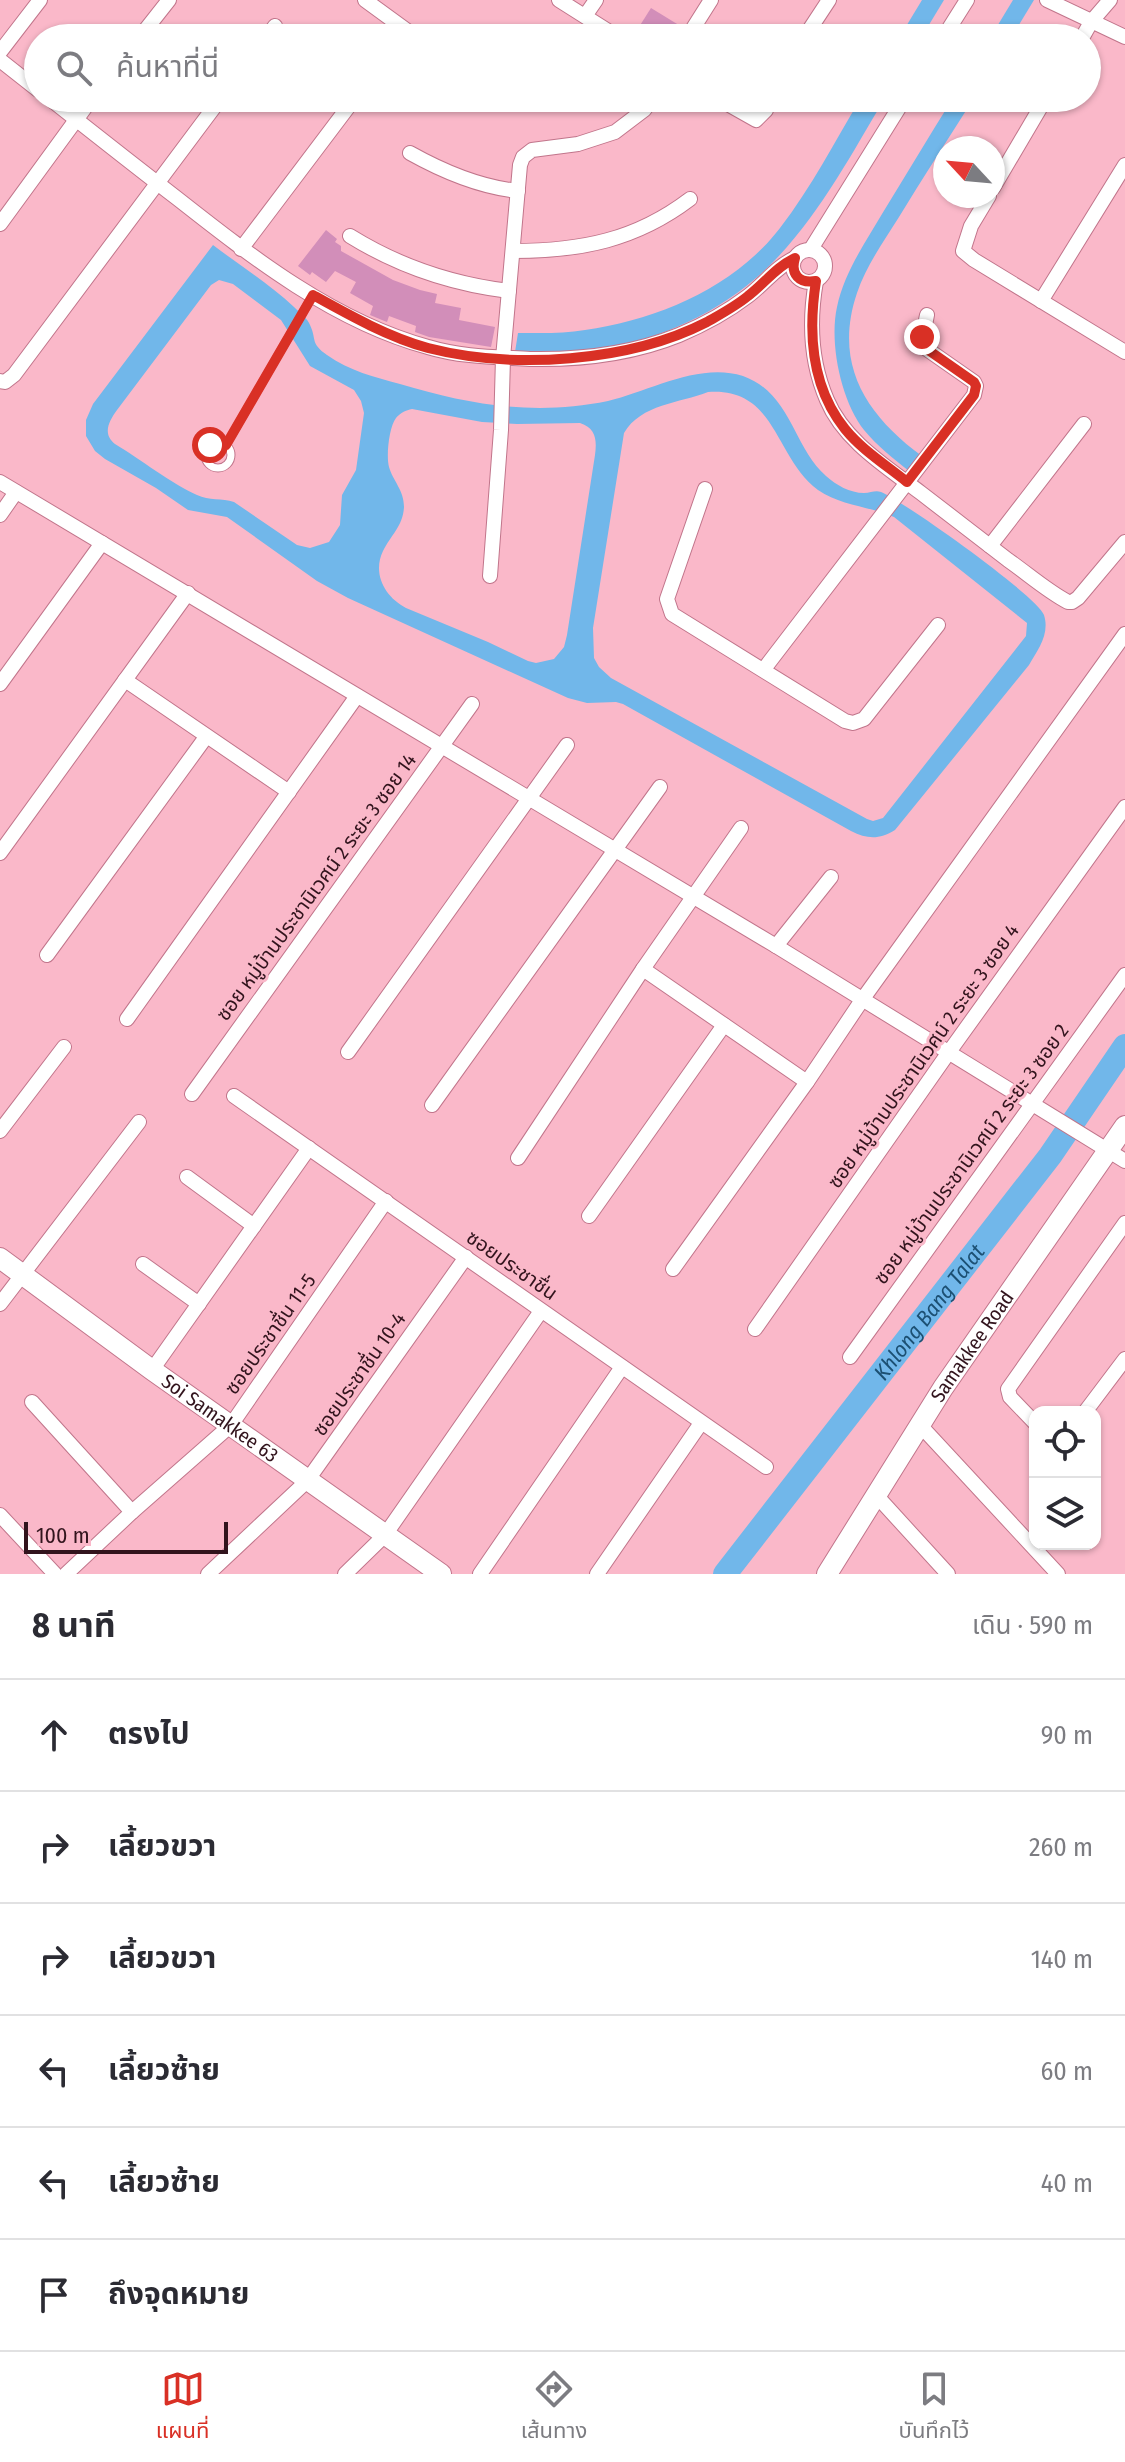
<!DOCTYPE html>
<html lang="th">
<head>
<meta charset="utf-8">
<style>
	body { margin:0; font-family:"Fira Sans Condensed","Noto Sans Thai",sans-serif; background:#f7f7f7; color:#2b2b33 }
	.controls { position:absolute; right:24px; bottom:24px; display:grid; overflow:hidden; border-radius:16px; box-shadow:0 2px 6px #0004 }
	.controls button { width:72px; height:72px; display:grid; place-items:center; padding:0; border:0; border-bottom:2px solid #e1e1e2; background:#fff; color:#2b2b33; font:40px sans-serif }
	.compass { position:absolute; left:933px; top:136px; width:72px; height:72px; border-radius:50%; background:#fff; box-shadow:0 2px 6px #0004; rotate:296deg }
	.scale { position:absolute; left:24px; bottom:20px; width:204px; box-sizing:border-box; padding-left:8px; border:4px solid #32141d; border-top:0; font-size:22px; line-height:28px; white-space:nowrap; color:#32141d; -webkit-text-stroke:6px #fab8c9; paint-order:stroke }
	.stop { position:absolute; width:24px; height:24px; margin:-18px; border:6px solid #d93025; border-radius:50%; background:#fff }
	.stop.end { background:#d93025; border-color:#fff; box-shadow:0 2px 8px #0008 }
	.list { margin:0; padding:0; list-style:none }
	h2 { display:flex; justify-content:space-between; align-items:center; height:104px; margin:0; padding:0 32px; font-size:34px }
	h2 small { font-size:26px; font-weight:400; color:#7c7c81 }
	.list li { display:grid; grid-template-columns:52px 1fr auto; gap:24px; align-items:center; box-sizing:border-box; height:112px; padding:0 32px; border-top:2px solid #e1e1e2 }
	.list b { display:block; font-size:30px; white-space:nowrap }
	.list em { font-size:26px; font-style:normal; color:#7c7c81 }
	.icon { flex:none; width:44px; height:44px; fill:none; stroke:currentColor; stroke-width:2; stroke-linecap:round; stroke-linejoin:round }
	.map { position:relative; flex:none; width:1125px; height:1574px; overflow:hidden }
	.search { position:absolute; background:#fff; box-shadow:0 2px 6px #0004; left:24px; right:24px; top:24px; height:88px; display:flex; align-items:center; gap:20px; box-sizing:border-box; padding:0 28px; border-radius:44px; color:#7c7c81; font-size:30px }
	.sheet { height:776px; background:#fff }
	nav { display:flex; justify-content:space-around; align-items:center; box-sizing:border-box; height:112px; border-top:2px solid #e1e1e2; background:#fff; font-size:22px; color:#7c7c81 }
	nav a { display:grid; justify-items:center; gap:4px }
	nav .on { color:#d93025 }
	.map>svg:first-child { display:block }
</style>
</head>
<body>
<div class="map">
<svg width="1125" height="1574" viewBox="0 0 1125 1574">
	<rect width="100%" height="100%" fill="#fab8c9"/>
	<g fill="#71b7ea" fill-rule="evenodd">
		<path d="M922,0H944L921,38H899Z"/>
		<path d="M1013,0H1034L1011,38H990Z"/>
		<path d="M861,98H885C852,153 821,212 776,259C731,307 665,339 601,349C573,353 544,352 515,352L518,333C540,333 563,334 585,330C657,320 735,287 780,228C811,188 835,141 861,98Z"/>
		<path d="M953,98H974C949,138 923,177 899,217C884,241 866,266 857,293C833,364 866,415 922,456L909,471C894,459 877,446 864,430C841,401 829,343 837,307C844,273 865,243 882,214C906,175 929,136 953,98Z"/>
		<path d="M213,245C239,265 270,284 294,307C299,312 308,319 310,325C317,340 310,343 327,355C349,371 375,377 400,384C470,405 535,416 608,401C650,391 699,362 743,376C791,393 793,447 826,476C836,485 850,493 864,493C871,493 875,490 881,492C905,502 1037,596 1044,615C1050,634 1038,650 1029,665L895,830C879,840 867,839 851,831L623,704L616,702L587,703L568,698L348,598L317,581L227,517L188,510L156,488L105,459L95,451L86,436V420L93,404ZM219,280L233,284L281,320L310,366L354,390L361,401L364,413L356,470L342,495L340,525L329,542L310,548L297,545L234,502C222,498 209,501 197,495C172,484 140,459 115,444C102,434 109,421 117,410L211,285ZM708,392C777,387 774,457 818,490C841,506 869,506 894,517L1027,623L1026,636L883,818L873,821L867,819L611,678L599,667L594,658L593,628L624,433C641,404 680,403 708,392ZM412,409L482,422L517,424L580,423C596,428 597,440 595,455L567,635L564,647L554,659L536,663L528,661L488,642L406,608C385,597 372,574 383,551C391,535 403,526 404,507C404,490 393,481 389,467C386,456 389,427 396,418C400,413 406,410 412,409Z"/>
	</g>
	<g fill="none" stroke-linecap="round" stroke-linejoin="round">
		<path stroke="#71b7ea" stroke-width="24" id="s1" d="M725,1574L1050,1156L1125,1046"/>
	</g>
	<g fill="#d28eb9">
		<path d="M651,8L682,27L677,38H632Z"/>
		<path d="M326,230L337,239L335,242L341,246V251L393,280L420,290L437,294L435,303L461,308L459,320L495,327L491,347L429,337L415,332L416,326L389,316L387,322L382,320L370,315L373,306L350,293L356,282L335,271L326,282L312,272L310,275L298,266Z"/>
	</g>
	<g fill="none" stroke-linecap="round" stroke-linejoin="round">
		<defs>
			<g id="lane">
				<circle cx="218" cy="455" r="13"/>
				<path d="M226,445L313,295"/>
			</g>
			<g id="street">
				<path d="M365,0L417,38"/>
				<path d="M559,0L619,38"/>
				<path d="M1047,0L1125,37"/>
				<path d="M585,16L596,0"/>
				<path d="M139,38L169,0"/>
				<path d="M266,38L275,26"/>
				<path d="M687,38L711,0"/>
				<path d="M804,38L829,0"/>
				<path d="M943,38L967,0"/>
				<path d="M1082,38L1091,22L1110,0"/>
				<path d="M0,52L40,0"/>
				<path d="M0,60L38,90"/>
				<path d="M49,98C92,132 135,166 178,199C253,258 335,322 428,347C461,357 496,357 530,359C581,360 632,354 679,335C703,325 727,312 748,296C765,283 776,267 795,258"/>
				<path d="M717,98L756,120L766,110L769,98"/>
				<path d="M410,153C444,172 479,187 518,191"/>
				<path d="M993,188L1046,98"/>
				<path d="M989,196L971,226L963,251L974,260L1125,352"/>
				<path d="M0,224L92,98"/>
				<path d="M350,236C400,267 451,284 509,291"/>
				<path d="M241,249L355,98"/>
				<path d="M811,249L905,98"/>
				<circle cx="809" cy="266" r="16"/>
				<path d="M513,251C581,251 636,240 690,199"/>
				<path d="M816,281C809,321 810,361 827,400C844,441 887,467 921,493C950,515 979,538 1008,560C1028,574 1047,591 1068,602H1072L1078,598L1125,542"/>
				<path d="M1041,301L1125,165"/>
				<path d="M0,381L5,382L14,375L221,98"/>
				<path d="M0,482L776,946L1125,1161"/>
				<path d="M705,489L667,599L672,614L845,721L853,723L864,719L938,625"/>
				<path d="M0,515L16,492"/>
				<path d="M990,546L1084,424"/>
				<path d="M490,576L501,430L503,358L520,165L523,157L532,150L578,144L615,132L644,110L653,98"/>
				<path d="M764,669L974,395L976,386L974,382L921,345L927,315"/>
				<path d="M125,680L289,792"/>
				<path d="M0,684L102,543"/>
				<path d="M0,853L188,593"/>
				<path d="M776,946L831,877"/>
				<path d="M47,955L206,737"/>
				<path d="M643,969L807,1082"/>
				<path d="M127,1019L357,696"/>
				<path d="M348,1052L567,745"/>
				<path d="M192,1094L472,704"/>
				<path d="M234,1096L766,1467"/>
				<path d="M432,1105L660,787"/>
				<path d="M0,1131L64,1047"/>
				<path d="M518,1158L643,969L741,828"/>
				<path d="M187,1177L254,1226"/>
				<path d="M589,1216L724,1025"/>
				<path d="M143,1264L199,1304"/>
				<path d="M673,1269L807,1082L862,1000L1125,634"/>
				<path d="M0,1304L139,1122"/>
				<path d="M755,1329L949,1052L1125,807"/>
				<path d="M850,1357L1125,975"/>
				<path d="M152,1370L309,1148"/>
				<path d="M32,1402L132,1512"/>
				<path d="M1085,1412L1125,1359"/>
				<path d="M1035,1423L1010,1397L1008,1389L1125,1223"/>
				<path d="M919,1424L1058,1574"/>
				<path d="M875,1494L948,1574"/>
				<path d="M0,1515L55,1574"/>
				<path d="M66,1574L132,1512L231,1425L386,1201"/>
				<path d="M208,1574L307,1481L466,1257"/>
				<path d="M345,1574L385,1535L541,1311"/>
				<path d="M480,1574L622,1367"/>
				<path d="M597,1574L701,1423"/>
			</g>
			<g id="secondary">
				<path id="s2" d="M0,1258L152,1370L441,1574"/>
				<path id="s3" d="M827,1574L943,1388L1125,1126"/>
			</g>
		</defs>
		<use href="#lane" stroke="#c1758b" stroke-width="9"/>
		<use href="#street" stroke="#c1758b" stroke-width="16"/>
		<use href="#secondary" stroke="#c1758b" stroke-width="22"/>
		<use href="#lane" stroke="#fff" stroke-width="7"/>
		<use href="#street" stroke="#fff" stroke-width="14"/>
		<use href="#secondary" stroke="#fff" stroke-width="20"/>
	</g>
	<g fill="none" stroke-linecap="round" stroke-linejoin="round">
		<path stroke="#d93025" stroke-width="10" d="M210,445L215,443L226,445L313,295C349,315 388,337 428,348C514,370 629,362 707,322C721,314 736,306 748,296C765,283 776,267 795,258C790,274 799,284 816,281C808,332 811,387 845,429C862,450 886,465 907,482L974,395L976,386L974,382L921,345L922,337"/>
	</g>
	<g text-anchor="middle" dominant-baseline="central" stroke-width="6" stroke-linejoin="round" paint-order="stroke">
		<g font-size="20" fill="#32141d" stroke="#fab8c9">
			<text transform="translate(316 887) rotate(-54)">ซอย หมู่บ้านประชานิเวศน์ 2 ระยะ 3 ซอย 14</text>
			<text transform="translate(923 1056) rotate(-55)">ซอย หมู่บ้านประชานิเวศน์ 2 ระยะ 3 ซอย 4</text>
			<text transform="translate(971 1154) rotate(-54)">ซอย หมู่บ้านประชานิเวศน์ 2 ระยะ 3 ซอย 2</text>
			<text transform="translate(512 1265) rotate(35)">ซอยประชาชื่น</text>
			<text transform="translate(270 1334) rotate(-55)">ซอยประชาชื่น 11-5</text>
			<text stroke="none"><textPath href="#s3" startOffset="270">Samakkee Road</textPath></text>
			<text transform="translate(359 1374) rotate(-55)">ซอยประชาชื่น 10-4</text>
			<text stroke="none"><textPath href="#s2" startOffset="272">Soi Samakkee 63</textPath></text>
		</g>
		<g font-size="22" font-style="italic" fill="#1c5073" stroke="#fab8c9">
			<text stroke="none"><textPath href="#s1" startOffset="332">Khlong Bang Talat</textPath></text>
		</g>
	</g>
</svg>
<div class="controls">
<button><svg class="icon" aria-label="locate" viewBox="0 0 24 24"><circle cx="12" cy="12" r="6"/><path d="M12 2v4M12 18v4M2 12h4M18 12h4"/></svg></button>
<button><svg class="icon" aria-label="layers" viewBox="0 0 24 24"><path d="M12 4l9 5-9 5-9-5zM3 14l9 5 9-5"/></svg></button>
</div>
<svg class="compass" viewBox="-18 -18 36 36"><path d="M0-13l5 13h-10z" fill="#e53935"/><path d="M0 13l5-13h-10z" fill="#7c7c81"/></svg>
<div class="scale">100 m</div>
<div class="stop" style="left:210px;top:445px"></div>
<div class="stop end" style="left:922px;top:337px"></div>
<div class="search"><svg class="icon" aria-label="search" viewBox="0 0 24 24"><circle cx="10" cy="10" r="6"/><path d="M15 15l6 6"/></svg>ค้นหาที่นี่</div>
</div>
<section class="sheet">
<h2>8 นาที<small>เดิน · 590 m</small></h2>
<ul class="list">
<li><svg class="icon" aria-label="ahead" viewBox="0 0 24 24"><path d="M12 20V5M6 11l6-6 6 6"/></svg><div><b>ตรงไป</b></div><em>90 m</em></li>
<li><svg class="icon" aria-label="right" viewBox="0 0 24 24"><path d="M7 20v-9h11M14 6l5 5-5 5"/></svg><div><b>เลี้ยวขวา</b></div><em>260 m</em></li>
<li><svg class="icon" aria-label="right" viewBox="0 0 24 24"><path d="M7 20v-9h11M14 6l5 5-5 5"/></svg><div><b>เลี้ยวขวา</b></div><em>140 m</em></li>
<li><svg class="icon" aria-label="left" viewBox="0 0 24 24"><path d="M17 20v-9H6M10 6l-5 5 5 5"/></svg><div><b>เลี้ยวซ้าย</b></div><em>60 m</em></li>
<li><svg class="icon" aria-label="left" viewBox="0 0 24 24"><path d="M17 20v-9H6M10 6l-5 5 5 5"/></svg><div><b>เลี้ยวซ้าย</b></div><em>40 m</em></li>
<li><svg class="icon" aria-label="arrive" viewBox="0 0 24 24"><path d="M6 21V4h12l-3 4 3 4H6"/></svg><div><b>ถึงจุดหมาย</b></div></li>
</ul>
</section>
<nav>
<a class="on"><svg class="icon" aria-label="map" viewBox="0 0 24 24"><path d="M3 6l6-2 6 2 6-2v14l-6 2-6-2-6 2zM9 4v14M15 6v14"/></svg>แผนที่</a>
<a><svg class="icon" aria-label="directions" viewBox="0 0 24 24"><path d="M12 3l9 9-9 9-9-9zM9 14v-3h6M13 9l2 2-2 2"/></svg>เส้นทาง</a>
<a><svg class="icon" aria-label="saved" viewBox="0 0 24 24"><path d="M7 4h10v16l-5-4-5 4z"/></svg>บันทึกไว้</a>
</nav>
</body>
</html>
